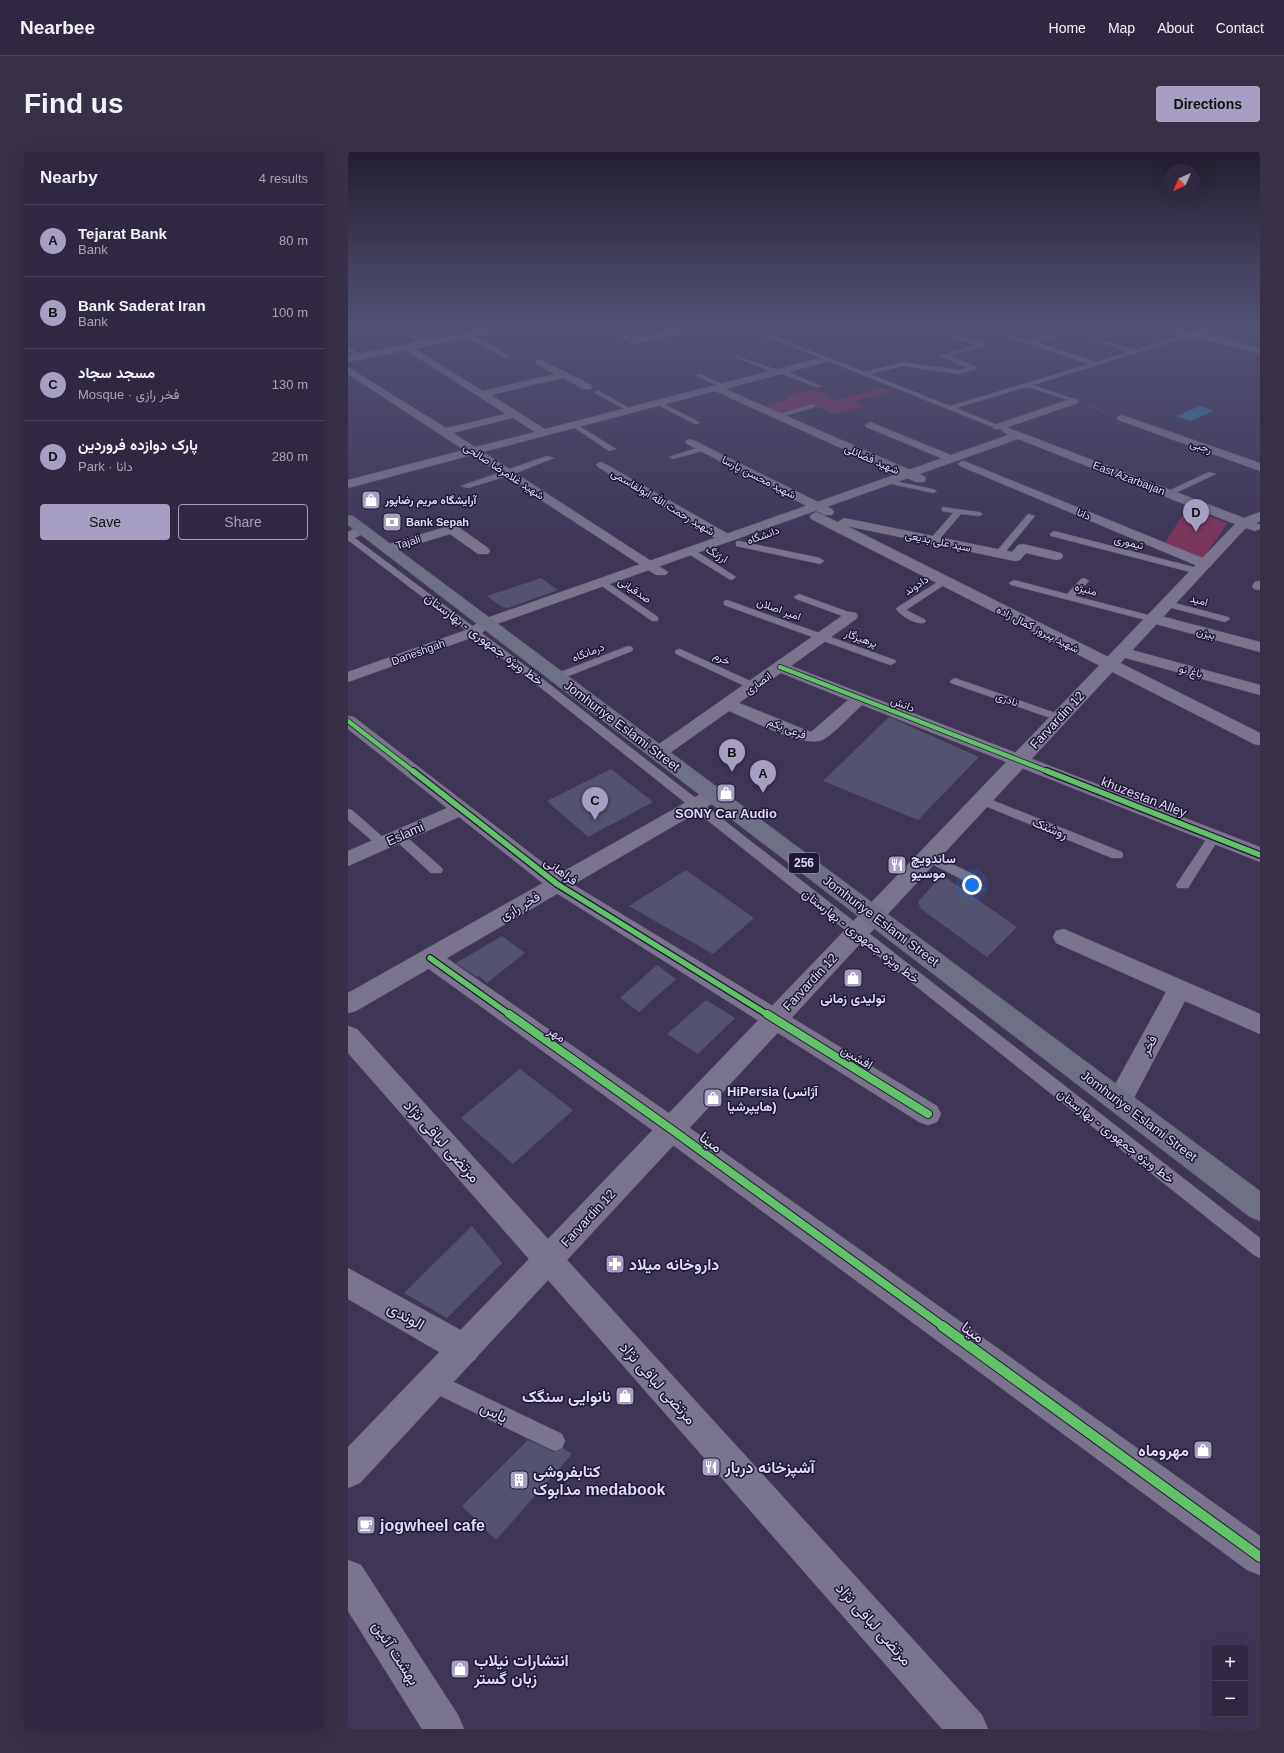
<!DOCTYPE html>
<html lang="en">
<head>
<meta charset="utf-8">
<style>
	body { margin:0; font-family:Helvetica,Vazirmatn,sans-serif; background:#373047; color:#f1f3f6 }
	.controls { position:absolute; right:12px; bottom:12px; display:grid; overflow:hidden; border-radius:4px; box-shadow:0 4px 16px #0002 }
	.controls button { width:36px; height:36px; display:grid; place-items:center; padding:0; border:0; border-bottom:1px solid #4a4459; background:#2f2840; color:#f1f3f6; font:20px sans-serif }
	.compass { position:absolute; left:816px; top:12px; width:36px; height:36px; border-radius:50%; background:#2f2840; box-shadow:0 4px 16px #0002; rotate:224deg }
	.you { position:absolute; left:624px; top:733px; width:14px; height:14px; margin:-10px; border:3px solid #fff; border-radius:50%; background:#1a73e8; box-shadow:0 0 0 6px #1a73e833 }
	.badge { display:grid; place-items:center; width:26px; height:26px; border-radius:50%; background:#a69fc2; color:#111; font-size:13px; font-weight:700 }
	.pin { position:absolute; translate:-50% -33px; filter:drop-shadow(0 1px 2px #0008) }
	.pin::after { content:''; position:absolute; top:21px; width:14px; height:12px; background:inherit; clip-path:polygon(0 0,100% 0,50% 100%) }
	.list { margin:0; padding:0; list-style:none }
	h2 { display:flex; justify-content:space-between; align-items:center; height:52px; margin:0; padding:0 16px; font-size:17px }
	h2 small { font-size:13px; font-weight:400; color:#a7a6b1 }
	.list li { display:grid; grid-template-columns:26px 1fr auto; gap:12px; align-items:center; box-sizing:border-box; height:72px; padding:0 16px; border-top:1px solid #4a4459 }
	.list b { display:block; font-size:15px; white-space:nowrap }
	.list p { margin:0; font-size:13px; white-space:nowrap; color:#a7a6b1 }
	.list em { font-size:13px; font-style:normal; color:#a7a6b1 }
	.actions { display:flex; gap:8px; padding:12px 16px }
	.actions a { flex:1; padding:9px 0; border:1px solid #a69fc2; border-radius:4px; text-align:center; font-size:14px; color:#a69fc2 }
	.actions .main { background:#a69fc2; color:#111 }
	.map { position:relative; flex:none; width:912px; height:1577px; overflow:hidden; border-radius:4px }
	header { display:flex; align-items:center; gap:24px; box-sizing:border-box; height:56px; padding:0 20px; background:#2f2840; border-bottom:1px solid #4a4459 }
	header strong { font-size:19px }
	nav { display:flex; gap:22px; margin-inline-start:auto; font-size:14px }
	.intro { display:flex; align-items:center; justify-content:space-between; box-sizing:border-box; height:96px; padding:0 24px }
	h1 { margin:0; font-size:28px }
	.button { padding:10px 18px; border-radius:4px; background:#a69fc2; color:#111; font-size:14px; font-weight:700 }
	main { display:flex; gap:24px; padding:0 24px }
	aside { flex:1; background:#2f2840; border-radius:4px; box-shadow:0 4px 16px #0002 }
	.map>svg:first-child { display:block }
</style>
</head>
<body>
<header>
<strong>Nearbee</strong>
<nav><a>Home</a><a>Map</a><a>About</a><a>Contact</a></nav>
</header>
<div class="intro"><h1>Find us</h1><a class="button">Directions</a></div>
<main>
<aside>
<h2>Nearby<small>4 results</small></h2>
<ul class="list">
<li><span class="badge">A</span><div><b>Tejarat Bank</b><p>Bank</p></div><em>80 m</em></li>
<li><span class="badge">B</span><div><b>Bank Saderat Iran</b><p>Bank</p></div><em>100 m</em></li>
<li><span class="badge">C</span><div><b>مسجد سجاد</b><p>Mosque · فخر رازی</p></div><em>130 m</em></li>
<li><span class="badge">D</span><div><b>پارک دوازده فروردین</b><p>Park · دانا</p></div><em>280 m</em></li>
</ul>
<div class="actions"><a class="main">Save</a><a>Share</a></div>
</aside>
<div class="map">
<svg width="912" height="1577" viewBox="0 0 912 1577">
	<rect width="100%" height="100%" fill="#3f3656"/>
	<g fill="#7c355a">
		<path d="M535,236L543,239L507,249L516,254L485,262L466,253L431,261L415,254L441,247L438,244L464,237L487,248Z"/>
		<path d="M839,357L880,371L854,407L817,390Z"/>
	</g>
	<path fill="#2e7ba2" d="M852,254L866,259L842,269L828,264Z"/>
	<g fill="#53526f">
		<path d="M193,426L210,438L160,456L154,455L139,444Z"/>
		<path d="M541,565L631,605L570,668L475,629Z"/>
		<path d="M263,617L305,650L240,685L199,649Z"/>
		<path d="M338,718L406,766L365,802L281,754Z"/>
		<path d="M594,723L669,775L639,805L573,757L570,750Z"/>
		<path d="M154,784L177,801L139,831L131,824L129,825L108,811Z"/>
		<path d="M309,813L328,827L291,860L272,846Z"/>
		<path d="M358,848L387,866L350,902L319,882Z"/>
		<path d="M172,917L225,958L165,1012L113,966Z"/>
		<path d="M124,1074L154,1111L99,1166L56,1141Z"/>
		<path d="M180,1288L206,1300L215,1296L224,1302L148,1388L114,1354Z"/>
	</g>
	<g fill="none" stroke-linecap="round" stroke-linejoin="round">
		<defs>
			<g id="lane">
				<path d="M387,172H395L517,220L555,210L611,218L620,216L592,204L628,193L569,172H577L636,192V194L601,204L628,215V217L611,222L555,214L522,222L602,254L741,212L622,172H630L682,189L739,172H748L688,190L748,210L781,200L741,187V185L787,198L832,184L800,174V172L847,182L840,183V185L685,233L728,248V250L679,235L608,256L652,274L653,275L650,277Z"/>
				<path d="M758,172H767L798,181L795,183Z"/>
				<path d="M50,173H54L80,191L75,192L50,175Z"/>
				<path d="M256,175H260L288,189L283,190L256,177Z"/>
				<path d="M119,181L162,204L163,205L158,206L117,184Z"/>
				<path d="M0,194L13,204V206H9L0,199Z"/>
				<path d="M389,204L430,218H435L473,234L468,235L432,221H427L389,206Z"/>
				<path d="M349,222H353L378,234L373,235L349,224Z"/>
				<path d="M247,239H251L285,258L280,259L247,241Z"/>
				<path d="M310,249L351,270L352,271L347,272L308,252L307,251Z"/>
				<path d="M465,252L468,254L467,255L429,266L426,264Z"/>
				<path d="M226,271L228,272L268,297L261,299L224,274L223,273Z"/>
				<path d="M355,294H358V298L325,307L321,305Z"/>
				<path d="M199,304L206,306L163,323L120,336L113,334Z"/>
				<path d="M861,320L868,322L823,343L816,341Z"/>
				<path d="M536,327L585,337L589,339L585,341L539,331H536Z"/>
				<path d="M594,355L631,360L635,362L631,364L613,362L589,390H583V386L605,361L594,359Z"/>
				<path d="M680,362L687,364L654,404H648V400Z"/>
				<path d="M706,379L853,417L854,419L850,422L703,384L702,382Z"/>
				<path d="M0,381L191,524L912,1086V1106L906,1103L183,528L0,388Z"/>
				<path d="M391,389L472,406L476,409L472,412L388,394V390Z"/>
				<path d="M342,396L345,397L388,425L384,428L381,427L339,401V397Z"/>
				<path d="M596,426L601,429L599,431L558,458L576,467L578,469L576,471C568,473 553,464 548,457L550,455Z"/>
				<path d="M736,426L741,429L727,444L808,465L810,467L805,470L663,433L661,431L666,428L719,442L733,427Z"/>
				<path d="M254,427L310,465V469H304L251,432V428Z"/>
				<path d="M451,442L506,462L508,464L506,466H500L448,447L446,445Z"/>
				<path d="M379,448L547,508L548,510L543,513L539,512L376,453V449Z"/>
				<path d="M819,449L880,465L882,467L877,470L816,454V450Z"/>
				<path d="M280,494L284,495L285,497L284,499L213,527L209,528L204,525L205,523Z"/>
				<path d="M332,497L409,532L410,534L405,537L401,536L328,502L327,500L328,498Z"/>
				<path d="M607,526L716,564L717,566L716,568H708L603,531L602,529Z"/>
				<path d="M634,644L774,700L775,703L774,706H764L630,651L628,648L630,645Z"/>
				<path d="M0,657L4,658L38,688L40,691L38,694H30L0,668Z"/>
				<path d="M50,680L54,681L93,715L95,718L93,721H83L46,687L44,684L46,681Z"/>
				<path d="M866,681L870,682L872,685L840,736H830L828,733L862,682Z"/>
				<path d="M581,701L629,724L631,727L629,730H619L576,708L575,705L576,702Z"/>
				<path d="M85,1220L214,1282L217,1289L214,1296L207,1299L200,1296L78,1237L75,1230L78,1223Z"/>
			</g>
			<g id="street">
				<path d="M352,172H368L364,175L285,192L281,189L285,186Z"/>
				<path d="M875,172H888L847,185L843,182Z"/>
				<path d="M59,192L135,239L207,222L189,212L187,210L192,207L243,233L244,235L243,237H235L215,226L143,243L197,277L476,205H482V209L377,237L576,324L578,327L576,330H568L367,239L135,300L320,420L318,423H308L124,303L0,336V328L116,298L0,222V215L98,276L158,262L56,197L54,195ZM165,266L187,280L127,295L105,281Z"/>
				<path d="M726,246L731,249L730,251L654,277H646L645,275L646,273Z"/>
				<path d="M774,263L912,311V319L770,268L769,266L770,264Z"/>
				<path d="M522,270L608,305L610,307L608,309H600L518,275L517,273Z"/>
				<path d="M343,287L484,357L486,360L484,363H476L339,292L337,290L339,288Z"/>
				<path d="M616,309L862,409L864,412L862,415H852L612,314L610,312L612,310Z"/>
				<path d="M254,310L382,383L384,386L382,389H372L250,315L248,313L250,311Z"/>
				<path d="M468,360L490,370L496,366L664,400L670,393L675,392L713,401L715,404L713,407L708,408L678,401L672,408L667,409L499,374L912,581V593L906,592L463,367L462,364Z"/>
				<path d="M14,373L19,374L21,377L19,380L0,389V380Z"/>
				<path d="M104,373L109,374L140,396L142,399L140,402H130L102,382L40,401L35,400L33,397L35,394Z"/>
				<path d="M912,429V438L906,437L904,434L907,430Z"/>
				<path d="M503,460L508,461L510,464L508,467L443,514L912,695V710L514,553C505,561 484,584 474,588C455,596 401,567 381,559L316,605L310,606L304,605L301,601L304,597L498,461ZM433,521L500,548L463,580L391,551Z"/>
				<path d="M805,462L912,490V500L800,470L797,467L800,464Z"/>
				<path d="M773,495L912,533V543L767,503L765,500L767,497Z"/>
				<path d="M0,564L6,565L216,727L589,954L593,962L589,970L580,973L571,970L202,737L111,665L0,714V699L99,656L0,577Z"/>
				<path d="M716,777L912,862V882L837,849L780,957L771,960L762,957L758,949L818,840L708,791L705,785L708,779Z"/>
				<path d="M82,798L90,800L332,969L912,1384V1423L899,1418L314,985L74,812L71,806L74,800Z"/>
				<path d="M0,1116L127,1186L131,1197L127,1208L116,1212L105,1208L0,1147Z"/>
				<path d="M0,1408L13,1413L110,1563L116,1577H74L0,1459Z"/>
			</g>
			<g id="secondary">
				<path d="M161,172H177L173,175L0,210V204Z"/>
				<path d="M847,179L912,196V202L847,185L838,187L834,184Z"/>
				<path d="M658,275L896,366L912,360V369L908,371L912,373V377L907,379L898,376L894,380L219,1108L634,1563L640,1577H594L200,1128L12,1331L0,1336V1295L181,1107L0,901V874L9,877L200,1087L887,372L670,287L143,474L131,483L0,530V520L121,477L133,468L660,283L653,278Z"/>
				<path d="M365,637L372,639L374,643L372,647L8,859L0,861V841L358,639Z"/>
			</g>
			<path id="primary" d="M0,363L5,364L912,1039V1069L902,1065L0,373Z"/>
		</defs>
		<use href="#lane" stroke="#5b546f" stroke-width="1"/>
		<use href="#street" stroke="#5b546f" stroke-width="1"/>
		<use href="#secondary" stroke="#5b546f" stroke-width="1"/>
		<use href="#primary" stroke="#5b546f" stroke-width="1"/>
		<path stroke="#79748a" stroke-width="1" stroke-dasharray="1.5 1.5" stroke-linecap="butt" d="M740,254L760,261"/>
		<use href="#lane" fill="#7a758c" fill-rule="evenodd"/>
		<use href="#street" fill="#7a758c" fill-rule="evenodd"/>
		<use href="#secondary" fill="#7a758c" fill-rule="evenodd"/>
		<use href="#primary" fill="#6e7084" fill-rule="evenodd"/>
		<defs>
			<g id="cycleway-far3">
				<path d="M432,515L701,620"/>
				<path d="M0,569L66,620"/>
			</g>
			<g id="cycleway-far2">
				<path d="M65,619L209,732L420,863"/>
				<path d="M699,619L912,703"/>
				<path d="M82,806L162,863"/>
			</g>
			<g id="cycleway-far1">
				<path d="M161,862L323,977L596,1175"/>
				<path d="M419,862L580,962"/>
			</g>
			<path id="cycleway" d="M594,1174L912,1405"/>
		</defs>
		<use href="#cycleway-far3" stroke="#1e1832" stroke-width="6"/>
		<use href="#cycleway-far2" stroke="#1e1832" stroke-width="8"/>
		<use href="#cycleway-far1" stroke="#1e1832" stroke-width="10"/>
		<use href="#cycleway" stroke="#1e1832" stroke-width="12"/>
		<use href="#cycleway-far3" stroke="#61c268" stroke-width="4.5"/>
		<use href="#cycleway-far2" stroke="#61c268" stroke-width="5.5"/>
		<use href="#cycleway-far1" stroke="#61c268" stroke-width="8"/>
		<use href="#cycleway" stroke="#61c268" stroke-width="10"/>
	</g>
	<linearGradient id="sky" x2="0" y2="1"><stop stop-color="#231e2f"/><stop offset="0.44" stop-color="#525273"/><stop offset="1" stop-color="#525273" stop-opacity="0"/></linearGradient>
	<rect width="912" height="393" fill="url(#sky)"/>
	<defs>
		<symbol id="shop-square" viewBox="-11 -11 22 22"><rect x="-9" y="-9" width="18" height="18" rx="4" fill="#a69fc2" stroke="#1e1832"/><path d="M-5-2.5h2.3a2.7 3.5 0 0 1 5.4 0H5L5.5 6h-11ZM-1.5-2.5h3a1.5 2.3 0 0 0-3 0Z" fill="#fff"/></symbol>
		<symbol id="bank-square" viewBox="-11 -11 22 22"><rect x="-9" y="-9" width="18" height="18" rx="4" fill="#a69fc2" stroke="#1e1832"/><path d="M-6-4H6V4H-6ZM0-2.3a2.3 2.3 0 1 0 0 4.6a2.3 2.3 0 1 0 0-4.6Z" fill="#fff"/></symbol>
		<symbol id="restaurant-square" viewBox="-11 -11 22 22"><rect x="-9" y="-9" width="18" height="18" rx="4" fill="#a69fc2" stroke="#1e1832"/><path d="M-5-6h1v4h1v-4h1v4h1v-4h1v5L-1.5 .5V6h-2V.5L-5-1ZM5-6V6H3V1.5H1.5Q1.5-4 5-6Z" fill="#fff"/></symbol>
		<symbol id="pharmacy-square" viewBox="-11 -11 22 22"><rect x="-9" y="-9" width="18" height="18" rx="4" fill="#a69fc2" stroke="#1e1832"/><path d="M-2-6h4v4h4v4h-4v4h-4v-4h-4v-4h4Z" fill="#fff"/></symbol>
		<symbol id="building-square" viewBox="-11 -11 22 22"><rect x="-9" y="-9" width="18" height="18" rx="4" fill="#a69fc2" stroke="#1e1832"/><path d="M-4-6H4V6H1V3H-1V6H-4ZM-2.5-4.3h1.7v1.8h-1.7ZM.8-4.3h1.7v1.8H.8ZM-2.5-1h1.7V.8h-1.7ZM.8-1h1.7V.8H.8Z" fill="#fff"/></symbol>
		<symbol id="cafe-square" viewBox="-11 -11 22 22"><rect x="-9" y="-9" width="18" height="18" rx="4" fill="#a69fc2" stroke="#1e1832"/><path d="M-5.5-4.5H6V0H3Q3 3.5 0 3.5H-2.5Q-5.5 3.5-5.5 0ZM3-3.2v2h1.7v-2ZM-6 4.5H4V6H-6Z" fill="#fff"/></symbol>
	</defs>
	<g fill-rule="evenodd">
		<use href="#shop-square" x="12" y="337" width="22" height="22"/>
		<use href="#bank-square" x="33" y="359" width="22" height="22"/>
		<use href="#shop-square" x="367" y="630" width="22" height="22"/>
		<use href="#restaurant-square" x="538" y="702" width="22" height="22"/>
		<use href="#shop-square" x="494" y="815" width="22" height="22"/>
		<use href="#shop-square" x="354" y="935" width="22" height="22"/>
		<use href="#pharmacy-square" x="256" y="1101" width="22" height="22"/>
		<use href="#shop-square" x="266" y="1233" width="22" height="22"/>
		<use href="#shop-square" x="844" y="1287" width="22" height="22"/>
		<use href="#restaurant-square" x="352" y="1304" width="22" height="22"/>
		<use href="#building-square" x="160" y="1317" width="22" height="22"/>
		<use href="#cafe-square" x="7" y="1362" width="22" height="22"/>
		<use href="#shop-square" x="101" y="1506" width="22" height="22"/>
	</g>
	<g text-anchor="middle" dominant-baseline="central" stroke-width="3" stroke-linejoin="round" paint-order="stroke">
		<g font-size="11" fill="#ded8fc" stroke="#1e1832">
			<text transform="translate(853 294) rotate(19)">رجبی</text>
			<text transform="translate(524 307) rotate(24)">شهید فضائلی</text>
			<text transform="translate(156 319) rotate(33)">شهید غلامرضا صالحی</text>
			<text transform="translate(411 325) rotate(27)">شهید محسن پارسا</text>
			<text transform="translate(781 326) rotate(21)">East Azarbaijan</text>
			<text transform="translate(315 350) rotate(31)">شهید رحمت الله ابولقاسمی</text>
			<text transform="translate(736 362) rotate(23)">دانا</text>
			<text transform="translate(415 383) rotate(-20)">دانشگاه</text>
			<text transform="translate(590 389) rotate(12)">سید علی بدیعی</text>
			<text transform="translate(60 390) rotate(-17)">Tajali</text>
			<text transform="translate(781 390) rotate(14)">تیموری</text>
			<text transform="translate(369 402) rotate(31)">ارژنگ</text>
			<text transform="translate(568 433) rotate(-33)">دادوند</text>
			<text transform="translate(738 437) rotate(15)">منیژه</text>
			<text transform="translate(287 438) rotate(34)">صدقیانی</text>
			<text transform="translate(851 448) rotate(15)">امید</text>
			<text transform="translate(431 457) rotate(20)">امیر اصلان</text>
			<text transform="translate(690 477) rotate(27)">شهید پیروز کمال زاده</text>
			<text transform="translate(858 481) rotate(15)">بیژن</text>
			<text transform="translate(513 486) rotate(20)">پرهیزگار</text>
			<text transform="translate(70 500) rotate(-20)">Daneshgah</text>
			<text transform="translate(240 500) rotate(-21)">درمانگاه</text>
			<text transform="translate(374 506) rotate(25)">خرم</text>
			<text transform="translate(843 519) rotate(15)">باغ نو</text>
			<text transform="translate(410 531) rotate(-35)">انصاری</text>
			<text transform="translate(659 547) rotate(19)">نادری</text>
			<text transform="translate(555 552) rotate(21)">دانش</text>
			<text transform="translate(439 576) rotate(21)">فرعی یکم</text>
		</g>
		<g font-size="11" font-weight="bold" fill="#ded8fc" stroke="#1e1832" text-anchor="start">
			<text x="37" y="348">آرایشگاه مریم رضاپور</text>
			<text x="58" y="370">Bank Sepah</text>
		</g>
		<rect fill="#1e1832" stroke="#a49ebf" stroke-width="1" x="441" y="701" width="30" height="20" rx="3"/>
		<g font-size="12" font-weight="bold" fill="#ded8fc">
			<text x="456" y="711">256</text>
		</g>
		<g font-size="13" fill="#ded8fc" stroke="#1e1832">
			<text transform="translate(136 487) rotate(37)">خط ویژه جمهوری - بهارستان</text>
			<text transform="translate(709 568) rotate(-47)">Farvardin 12</text>
			<text transform="translate(274 574) rotate(37)">Jomhuriye Eslami Street</text>
			<text transform="translate(796 645) rotate(21)">khuzestan Alley</text>
			<text transform="translate(702 676) rotate(22)">روشنک</text>
			<text transform="translate(57 682) rotate(-24)">Eslami</text>
			<text transform="translate(213 719) rotate(36)">فراهانی</text>
			<text transform="translate(172 754) rotate(-30)">فخر رازی</text>
			<text transform="translate(533 769) rotate(37)">Jomhuriye Eslami Street</text>
			<text transform="translate(513 784) rotate(38)">خط ویژه جمهوری - بهارستان</text>
			<text transform="translate(462 830) rotate(-47)">Farvardin 12</text>
			<text transform="translate(209 882) rotate(35)">مهر</text>
			<text transform="translate(801 893) rotate(-61)">فخر</text>
			<text transform="translate(509 905) rotate(31)">افشین</text>
			<text transform="translate(791 964) rotate(37)">Jomhuriye Eslami Street</text>
			<text transform="translate(768 984) rotate(38)">خط ویژه جمهوری - بهارستان</text>
			<text transform="translate(240 1066) rotate(-47)">Farvardin 12</text>
		</g>
		<g font-size="13" font-weight="bold" fill="#ded8fc" stroke="#1e1832">
			<text x="378" y="661">SONY Car Audio</text>
			<text x="563" y="706" text-anchor="start">ساندویچ<tspan x="563" dy="15">موسیو</tspan></text>
			<text x="505" y="846">تولیدی زمانی</text>
			<text x="379" y="939" text-anchor="start">HiPersia (آژانس<tspan x="379" dy="15">هایپرشیا)</tspan></text>
		</g>
		<g font-size="16" fill="#ded8fc" stroke="#1e1832">
			<text transform="translate(94 989) rotate(48)">مرتضی لبافی نژاد</text>
			<text transform="translate(363 990) rotate(36)">مینا</text>
			<text transform="translate(58 1164) rotate(30)">الوندی</text>
			<text transform="translate(625 1180) rotate(36)">مینا</text>
			<text transform="translate(310 1231) rotate(48)">مرتضی لبافی نژاد</text>
			<text transform="translate(146 1260) rotate(26)">یاس</text>
			<text transform="translate(526 1472) rotate(48)">مرتضی لبافی نژاد</text>
			<text transform="translate(48 1501) rotate(57)">بهشت آئین</text>
		</g>
		<g font-size="16" font-weight="bold" fill="#ded8fc" stroke="#1e1832" text-anchor="start">
			<text x="281" y="1112">داروخانه میلاد</text>
			<text x="263" y="1244" text-anchor="end">نانوایی سنگک</text>
			<text x="841" y="1298" text-anchor="end">مهروماه</text>
			<text x="377" y="1315">آشپزخانه دربار</text>
			<text x="185" y="1319">کتابفروشی<tspan x="185" dy="18">مدابوک medabook</tspan></text>
			<text x="32" y="1373">jogwheel cafe</text>
			<text x="126" y="1508">انتشارات نیلاب<tspan x="126" dy="18">زبان گستر</tspan></text>
		</g>
	</g>
</svg>
<div class="controls">
<button>+</button>
<button>−</button>
</div>
<svg class="compass" viewBox="-18 -18 36 36"><path d="M0-13l5 13h-10z" fill="#e53935"/><path d="M0 13l5-13h-10z" fill="#a7a6b1"/></svg>
<div class="you"></div>
<div class="pin badge" style="left:415px;top:641px">A</div>
<div class="pin badge" style="left:384px;top:620px">B</div>
<div class="pin badge" style="left:247px;top:668px">C</div>
<div class="pin badge" style="left:848px;top:380px">D</div>
</div>
</main>
</body>
</html>
